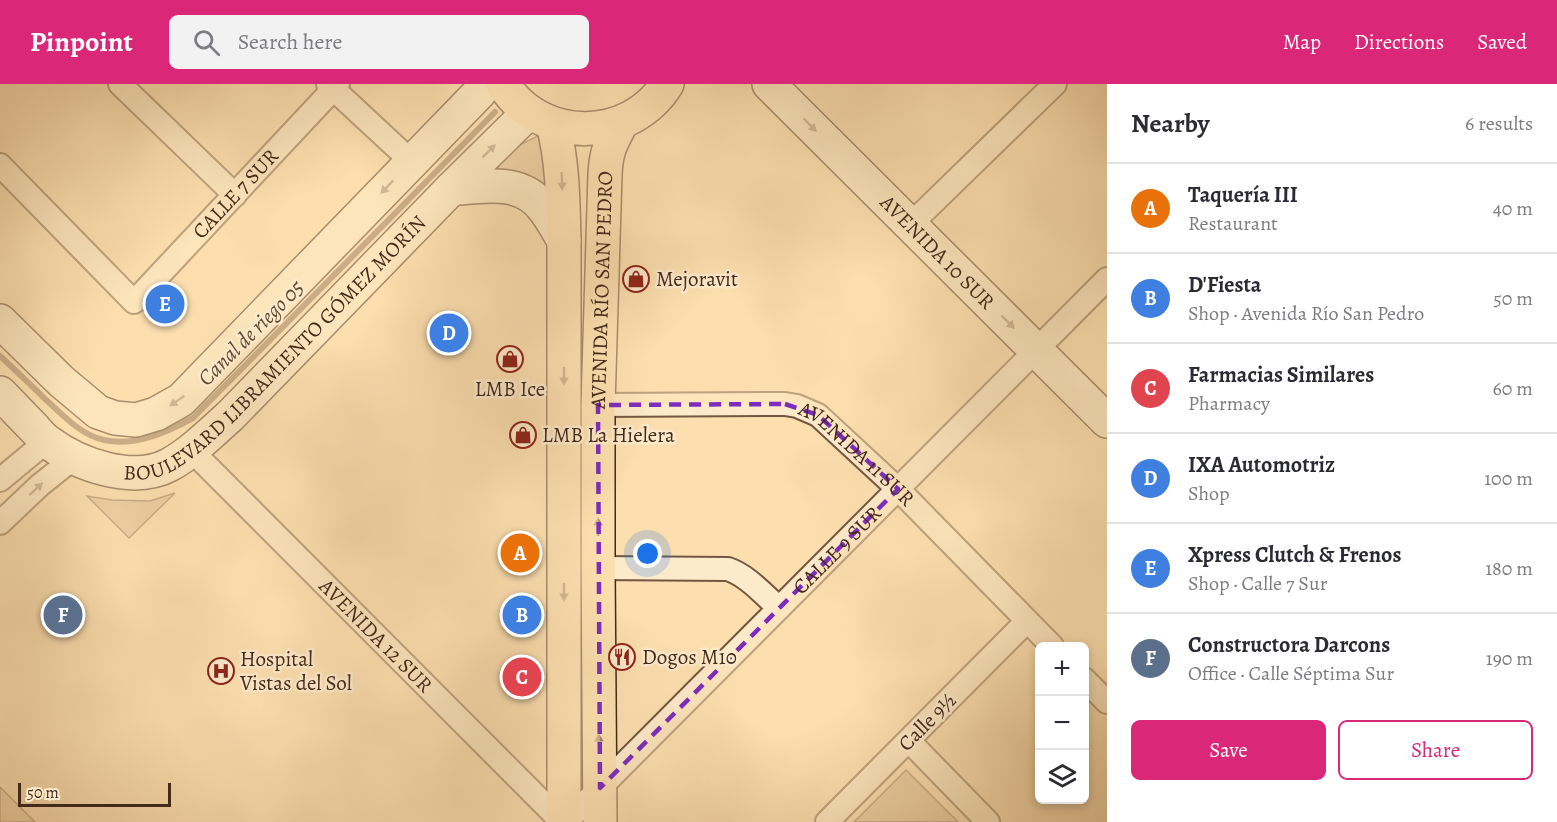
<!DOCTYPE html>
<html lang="en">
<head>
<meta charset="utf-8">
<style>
	body { margin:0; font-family:Alegreya,serif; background:#f2f2f3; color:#2b2b33 }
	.controls { position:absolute; right:18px; bottom:18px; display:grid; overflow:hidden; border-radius:9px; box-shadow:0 3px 9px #0003 }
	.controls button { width:54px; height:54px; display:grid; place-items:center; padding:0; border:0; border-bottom:2px solid #e1e1e2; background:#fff; color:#2b2b33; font:30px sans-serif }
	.scale { position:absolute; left:18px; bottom:15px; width:153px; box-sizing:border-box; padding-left:6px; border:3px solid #452a1b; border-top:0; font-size:16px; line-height:21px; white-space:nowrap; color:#452a1b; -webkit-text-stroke:4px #fdeacb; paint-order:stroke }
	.you { position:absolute; left:648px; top:470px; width:21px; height:21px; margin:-15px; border:4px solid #fff; border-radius:50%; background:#1a73e8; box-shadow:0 0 0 9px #1a73e833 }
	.badge { display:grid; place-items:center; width:39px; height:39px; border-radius:50%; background:#db2777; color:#fff; font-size:20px; font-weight:700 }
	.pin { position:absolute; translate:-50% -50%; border:3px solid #fff; box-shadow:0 2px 6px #0006 }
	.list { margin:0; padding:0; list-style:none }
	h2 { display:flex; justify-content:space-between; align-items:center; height:78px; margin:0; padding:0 24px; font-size:26px }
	h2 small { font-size:20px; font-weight:400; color:#7c7c81 }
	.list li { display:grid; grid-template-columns:39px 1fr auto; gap:18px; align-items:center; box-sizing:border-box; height:90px; padding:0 24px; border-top:2px solid #e1e1e2 }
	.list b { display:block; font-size:22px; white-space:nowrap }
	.list p { margin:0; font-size:20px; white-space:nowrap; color:#7c7c81 }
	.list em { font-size:20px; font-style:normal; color:#7c7c81 }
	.actions { display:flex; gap:12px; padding:18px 24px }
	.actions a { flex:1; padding:14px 0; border:2px solid #db2777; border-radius:9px; text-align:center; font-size:21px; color:#db2777 }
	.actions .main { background:#db2777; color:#fff }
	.icon { flex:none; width:33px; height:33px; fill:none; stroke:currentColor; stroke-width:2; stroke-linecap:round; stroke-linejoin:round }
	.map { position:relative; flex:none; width:1107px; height:738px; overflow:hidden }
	header { display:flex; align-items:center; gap:36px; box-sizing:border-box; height:84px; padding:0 30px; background:#db2777; color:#fff }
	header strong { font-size:28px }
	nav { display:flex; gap:33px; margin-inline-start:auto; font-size:21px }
	.search { width:420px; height:54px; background:#f2f2f3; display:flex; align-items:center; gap:15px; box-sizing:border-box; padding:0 21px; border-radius:9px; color:#7c7c81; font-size:22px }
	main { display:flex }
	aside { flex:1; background:#fff }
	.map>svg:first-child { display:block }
</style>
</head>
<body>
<header>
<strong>Pinpoint</strong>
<div class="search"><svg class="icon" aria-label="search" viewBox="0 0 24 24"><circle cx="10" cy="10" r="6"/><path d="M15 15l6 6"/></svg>Search here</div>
<nav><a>Map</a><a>Directions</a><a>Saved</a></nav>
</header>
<main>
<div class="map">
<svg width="1107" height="738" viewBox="0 0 1107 738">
	<rect width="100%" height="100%" fill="#fcdeaf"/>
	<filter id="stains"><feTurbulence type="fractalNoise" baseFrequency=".00333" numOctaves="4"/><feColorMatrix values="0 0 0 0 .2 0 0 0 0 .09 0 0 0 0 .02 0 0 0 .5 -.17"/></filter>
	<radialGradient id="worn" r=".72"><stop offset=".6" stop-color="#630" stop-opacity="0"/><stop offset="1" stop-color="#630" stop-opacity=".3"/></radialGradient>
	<g fill="#ddbf96" stroke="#917458" stroke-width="1.5">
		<path d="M538,52L549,74V112L492,91L511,65Z"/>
		<path d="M175,409L129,454L87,412L112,416L150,417Z"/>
		<path d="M906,686L958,738H854Z"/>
		<path d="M0,703L35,738H0Z"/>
	</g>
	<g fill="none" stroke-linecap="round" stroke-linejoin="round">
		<path stroke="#8e7156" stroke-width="6" d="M0,272C15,286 30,300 44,314C62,330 80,351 104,356C135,363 167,348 193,334L495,28"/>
		<defs>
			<g id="street">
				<path d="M120,0L235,111"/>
				<path d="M328,0L412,78"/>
				<path id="s1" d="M0,81L134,218L338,0"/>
				<path d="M910,141L1055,0"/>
				<path id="s2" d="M598,321L785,320L797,322L818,331L898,405L1052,562"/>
				<path id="s3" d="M191,366L562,738"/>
				<path d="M0,396L47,357"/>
				<path d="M0,439L40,401L74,374"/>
				<path d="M598,484L728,485C748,492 763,510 779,524"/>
				<path d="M1084,595L1107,618"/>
				<path d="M909,657L988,738"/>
				<path id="s4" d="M566,738L1107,195"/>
				<path d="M827,738L1027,537"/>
			</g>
			<g id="secondary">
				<path id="s5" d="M769,0L1107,337"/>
				<path d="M451,105C484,102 522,94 544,125C552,135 558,147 564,157"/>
				<path d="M0,237L61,297L98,328L115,334L136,336L156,330L181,316L479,9L485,0"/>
				<path id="s6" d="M0,309C11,320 21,331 32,342C37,347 42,354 48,358C79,381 133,400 169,381C191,369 211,349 230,332L451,105L529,28"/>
			</g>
			<g id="primary">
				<path d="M503,0C541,60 630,59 667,0"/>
				<path d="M553,40C563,79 563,118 564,157V738"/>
				<path id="s7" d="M600,738L598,484V321L605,90C606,67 611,58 622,38"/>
			</g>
		</defs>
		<use href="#street" stroke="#735740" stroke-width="26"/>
		<use href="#secondary" stroke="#452a1b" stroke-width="36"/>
		<use href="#primary" stroke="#452a1b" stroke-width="36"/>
		<use href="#street" stroke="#fdeacb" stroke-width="22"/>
		<use href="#secondary" stroke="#fdeacb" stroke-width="33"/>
		<use href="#primary" stroke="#fcdeaf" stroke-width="33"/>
	</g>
	<defs><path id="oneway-solid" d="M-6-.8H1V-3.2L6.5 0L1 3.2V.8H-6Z" transform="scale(1.5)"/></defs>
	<g fill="#a18a73">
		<use href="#oneway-solid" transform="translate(810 41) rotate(45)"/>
		<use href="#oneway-solid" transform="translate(489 67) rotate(-45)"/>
		<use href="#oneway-solid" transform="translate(387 103) rotate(134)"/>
		<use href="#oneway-solid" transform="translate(1008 238) rotate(45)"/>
		<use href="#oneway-solid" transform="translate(177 317) rotate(145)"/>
		<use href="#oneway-solid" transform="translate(36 405) rotate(-43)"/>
	</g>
	<g fill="#a08465">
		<use href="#oneway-solid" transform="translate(562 97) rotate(88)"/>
		<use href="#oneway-solid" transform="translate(564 292) rotate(90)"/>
		<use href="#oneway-solid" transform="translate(598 443) rotate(-90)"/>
		<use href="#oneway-solid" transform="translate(564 508) rotate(90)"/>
		<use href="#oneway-solid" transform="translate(599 659) rotate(-92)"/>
	</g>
	<path d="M0 0H1107V738H0ZM785,320L818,331L898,405L600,704L598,321Z" fill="#fcdeaf" fill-opacity=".55" fill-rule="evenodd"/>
	<path fill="none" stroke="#7b2cbf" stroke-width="4.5" stroke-dasharray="12 8" stroke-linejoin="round" d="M785,320L818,331L898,405L600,704L598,321Z"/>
	<defs>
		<symbol id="shop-ring" viewBox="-11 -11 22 22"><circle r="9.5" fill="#fdeacb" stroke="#8f2418" stroke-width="1.5"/><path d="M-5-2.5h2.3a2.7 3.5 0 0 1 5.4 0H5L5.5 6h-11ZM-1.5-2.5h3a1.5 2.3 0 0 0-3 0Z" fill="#8f2418"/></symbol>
		<symbol id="restaurant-ring" viewBox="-11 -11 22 22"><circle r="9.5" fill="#fdeacb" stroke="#8f2418" stroke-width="1.5"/><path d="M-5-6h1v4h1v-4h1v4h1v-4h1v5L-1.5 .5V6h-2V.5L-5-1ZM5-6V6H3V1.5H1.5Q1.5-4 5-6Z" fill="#8f2418"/></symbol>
		<symbol id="hospital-ring" viewBox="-11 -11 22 22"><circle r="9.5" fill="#fdeacb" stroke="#8f2418" stroke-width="1.5"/><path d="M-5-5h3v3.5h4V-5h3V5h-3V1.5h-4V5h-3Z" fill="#8f2418"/></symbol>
	</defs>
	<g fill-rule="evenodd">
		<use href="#shop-ring" x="621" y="180" width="30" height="30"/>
		<use href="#shop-ring" x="495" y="260" width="30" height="30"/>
		<use href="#shop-ring" x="508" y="336" width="30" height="30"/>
		<use href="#restaurant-ring" x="607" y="558" width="30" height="30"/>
		<use href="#hospital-ring" x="206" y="572" width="30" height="30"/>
	</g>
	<g text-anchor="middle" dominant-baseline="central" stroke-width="5" stroke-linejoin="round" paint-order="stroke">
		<g font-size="21" fill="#452a1b" stroke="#fdeacb">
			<text stroke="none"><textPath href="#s1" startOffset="340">CALLE 7 SUR</textPath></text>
			<text stroke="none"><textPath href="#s5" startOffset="238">AVENIDA 10 SUR</textPath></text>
			<text stroke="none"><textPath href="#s7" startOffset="532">AVENIDA RÍO SAN PEDRO</textPath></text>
			<text stroke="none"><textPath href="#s6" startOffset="351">BOULEVARD LIBRAMIENTO GÓMEZ MORÍN</textPath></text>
			<text stroke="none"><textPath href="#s2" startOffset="276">AVENIDA 11 SUR</textPath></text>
			<text stroke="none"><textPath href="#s4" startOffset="384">CALLE 9 SUR</textPath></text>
			<text stroke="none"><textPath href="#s3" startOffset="262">AVENIDA 12 SUR</textPath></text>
			<text transform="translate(927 638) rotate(-45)">Calle 9½</text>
		</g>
		<g font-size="21" fill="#452a1b" stroke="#fdeacb" text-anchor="start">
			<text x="656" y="195">Mejoravit</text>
			<text x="510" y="305" text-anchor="middle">LMB Ice</text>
			<text x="542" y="351">LMB La Hielera</text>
			<text x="642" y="573">Dogos M10</text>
			<text x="240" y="575">Hospital<tspan x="240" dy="24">Vistas del Sol</tspan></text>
		</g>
		<g font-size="22" font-style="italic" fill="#634834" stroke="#fdeacb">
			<text transform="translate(251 249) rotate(-45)">Canal de riego 05</text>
		</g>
	</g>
	<rect width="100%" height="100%" filter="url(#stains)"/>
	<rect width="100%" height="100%" fill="url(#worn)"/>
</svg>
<div class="controls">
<button>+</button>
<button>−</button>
<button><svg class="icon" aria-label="layers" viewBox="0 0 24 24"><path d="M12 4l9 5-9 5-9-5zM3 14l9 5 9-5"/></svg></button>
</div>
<div class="scale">50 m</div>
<div class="you"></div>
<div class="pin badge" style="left:520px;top:469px;background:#e8710a">A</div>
<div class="pin badge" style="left:522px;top:531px;background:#3f7fe0">B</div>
<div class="pin badge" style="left:522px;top:593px;background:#e0444e">C</div>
<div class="pin badge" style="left:449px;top:249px;background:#3f7fe0">D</div>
<div class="pin badge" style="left:165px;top:220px;background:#3f7fe0">E</div>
<div class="pin badge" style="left:63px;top:531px;background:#5c6f8a">F</div>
</div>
<aside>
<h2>Nearby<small>6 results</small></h2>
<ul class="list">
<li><span class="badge" style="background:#e8710a">A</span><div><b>Taquería III</b><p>Restaurant</p></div><em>40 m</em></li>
<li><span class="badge" style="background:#3f7fe0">B</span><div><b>D'Fiesta</b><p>Shop · Avenida Río San Pedro</p></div><em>50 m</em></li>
<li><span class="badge" style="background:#e0444e">C</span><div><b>Farmacias Similares</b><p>Pharmacy</p></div><em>60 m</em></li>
<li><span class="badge" style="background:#3f7fe0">D</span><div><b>IXA Automotriz</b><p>Shop</p></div><em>100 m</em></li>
<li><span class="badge" style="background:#3f7fe0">E</span><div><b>Xpress Clutch &amp; Frenos</b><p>Shop · Calle 7 Sur</p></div><em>180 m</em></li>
<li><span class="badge" style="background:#5c6f8a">F</span><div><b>Constructora Darcons</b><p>Office · Calle Séptima Sur</p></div><em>190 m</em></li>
</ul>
<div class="actions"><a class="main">Save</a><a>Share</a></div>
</aside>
</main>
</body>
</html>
